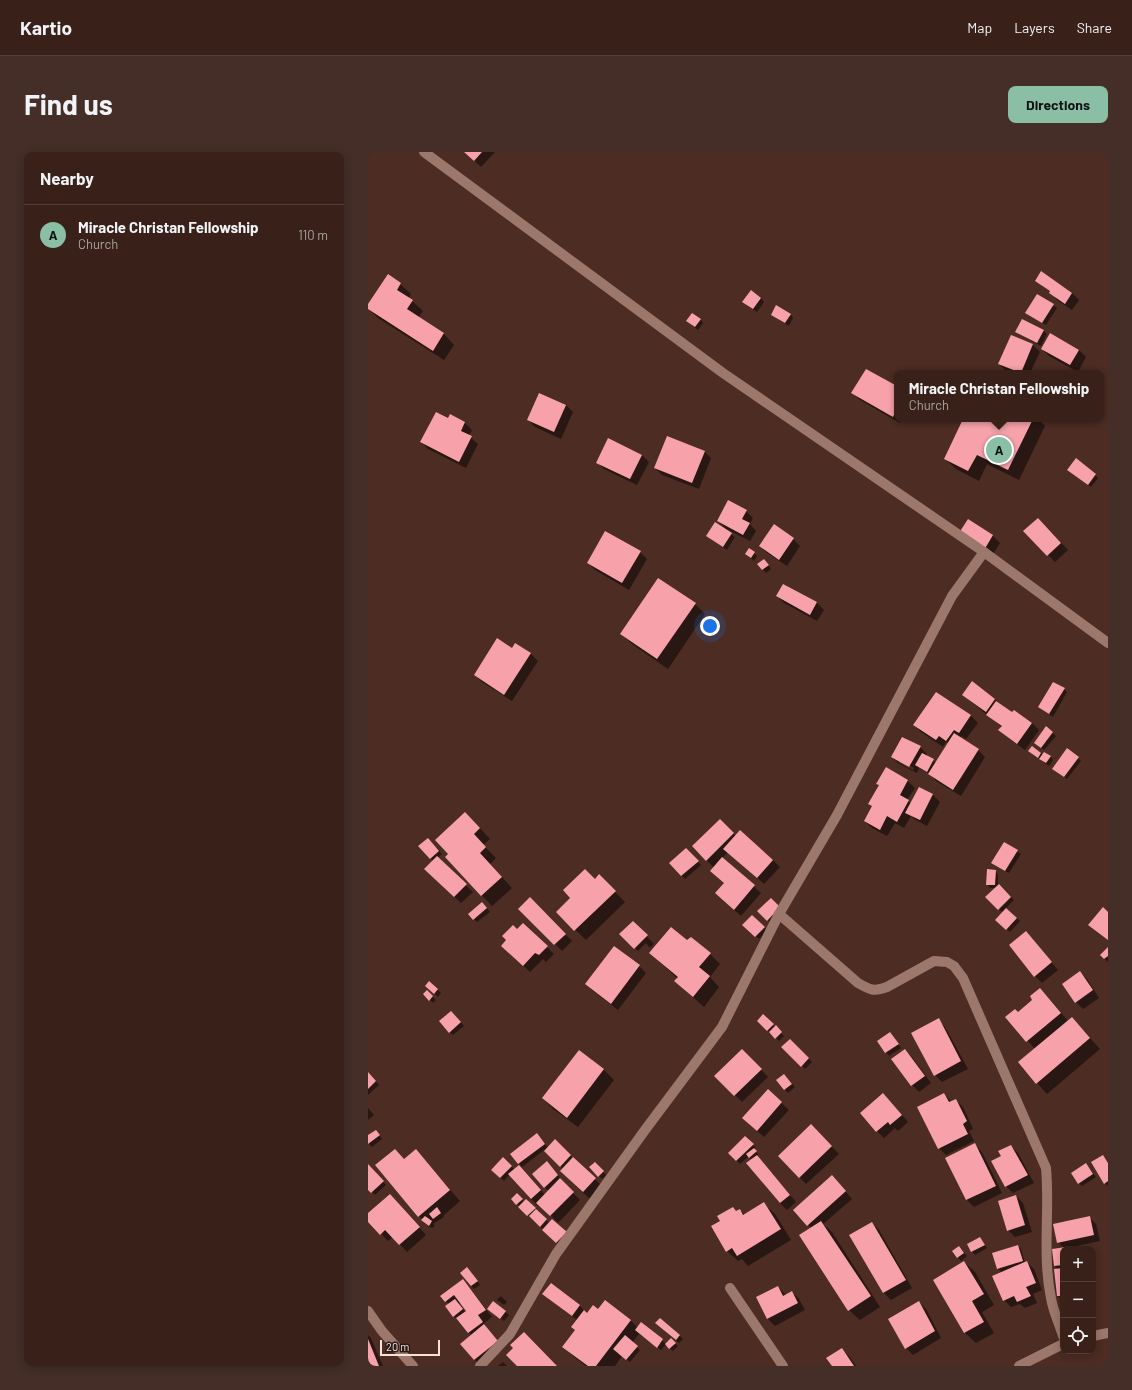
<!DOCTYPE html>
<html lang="en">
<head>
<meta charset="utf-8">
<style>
	body { margin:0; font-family:Barlow,sans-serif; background:#442e27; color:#f1f3f6 }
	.controls { position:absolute; right:12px; bottom:12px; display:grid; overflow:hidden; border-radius:8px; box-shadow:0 2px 10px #0003 }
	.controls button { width:36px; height:36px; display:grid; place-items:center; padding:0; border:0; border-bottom:1px solid #533e39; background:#39211a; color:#f1f3f6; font:20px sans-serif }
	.scale { position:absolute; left:12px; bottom:10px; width:60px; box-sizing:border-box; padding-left:4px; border:2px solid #f7e2db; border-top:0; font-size:11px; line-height:14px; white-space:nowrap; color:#f7e2db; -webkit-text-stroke:3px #271915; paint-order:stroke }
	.you { position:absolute; left:342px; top:474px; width:14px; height:14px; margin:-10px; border:3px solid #fff; border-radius:50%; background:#1a73e8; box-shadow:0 0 0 6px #1a73e833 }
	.badge { display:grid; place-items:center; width:26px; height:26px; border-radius:50%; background:#8abfa5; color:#111; font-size:13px; font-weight:700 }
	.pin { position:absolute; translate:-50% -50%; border:2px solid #fff; box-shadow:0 1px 4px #0006 }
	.popup { position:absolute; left:526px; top:218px; width:210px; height:52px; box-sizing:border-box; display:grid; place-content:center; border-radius:8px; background:#39211a; filter:drop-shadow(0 1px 3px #0005); font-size:13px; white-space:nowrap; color:#aba3a2 }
	.popup b { font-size:15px; color:#f1f3f6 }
	.popup::after { content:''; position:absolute; left:50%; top:100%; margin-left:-8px; border:8px solid transparent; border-top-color:#39211a }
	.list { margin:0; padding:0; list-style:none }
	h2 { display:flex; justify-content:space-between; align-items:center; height:52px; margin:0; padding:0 16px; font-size:17px }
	h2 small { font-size:13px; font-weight:400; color:#aba3a2 }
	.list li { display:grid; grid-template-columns:26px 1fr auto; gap:12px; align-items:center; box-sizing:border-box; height:60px; padding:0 16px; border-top:1px solid #533e39 }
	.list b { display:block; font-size:15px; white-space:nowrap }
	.list p { margin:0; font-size:13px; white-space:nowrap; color:#aba3a2 }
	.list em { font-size:13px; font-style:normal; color:#aba3a2 }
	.icon { flex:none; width:22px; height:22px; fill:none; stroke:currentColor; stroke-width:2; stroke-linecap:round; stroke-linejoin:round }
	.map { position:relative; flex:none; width:740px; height:1214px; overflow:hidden; border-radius:8px }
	header { display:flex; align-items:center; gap:24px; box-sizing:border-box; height:56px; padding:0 20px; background:#39211a; border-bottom:1px solid #533e39 }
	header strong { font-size:19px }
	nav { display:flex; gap:22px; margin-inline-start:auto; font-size:14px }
	.intro { display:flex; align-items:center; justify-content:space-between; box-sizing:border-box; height:96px; padding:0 24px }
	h1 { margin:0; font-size:28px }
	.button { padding:10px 18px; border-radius:8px; background:#8abfa5; color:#111; font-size:14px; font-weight:700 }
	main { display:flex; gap:24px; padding:0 24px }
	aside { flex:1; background:#39211a; border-radius:8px; box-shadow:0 2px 10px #0003 }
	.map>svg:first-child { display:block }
</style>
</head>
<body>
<header>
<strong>Kartio</strong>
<nav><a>Map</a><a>Layers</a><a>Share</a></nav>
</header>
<div class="intro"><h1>Find us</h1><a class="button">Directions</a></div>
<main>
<aside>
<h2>Nearby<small></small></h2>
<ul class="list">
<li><span class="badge">A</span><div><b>Miracle Christan Fellowship</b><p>Church</p></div><em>110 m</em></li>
</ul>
</aside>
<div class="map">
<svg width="740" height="1214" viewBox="0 0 740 1214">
	<rect width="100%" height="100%" fill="#4c2c23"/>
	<g fill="#0007" fill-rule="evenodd">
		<path d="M97,0H127L113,15Z"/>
		<path d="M674,121L704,141L711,148L704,158L689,148L683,140L668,129Z"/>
		<path d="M32,132L43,142L41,146L55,159L50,166L76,182L86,193L76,208L10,166L0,156V154Z"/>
		<path d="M670,143L689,156L678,173L662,164Z"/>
		<path d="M393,146L396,150L389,160L379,153Z"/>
		<path d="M422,162L425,166L421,174L404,163Z"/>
		<path d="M332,167L335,171L330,178L319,169Z"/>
		<path d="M655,168L676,179L679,182L673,194L652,183L649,180Z"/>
		<path d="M682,183L711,198L718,205L710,220L681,204L674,197Z"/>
		<path d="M644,184L665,193L672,200L662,221H643L638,219L631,212Z"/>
		<path d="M529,236V267H534L532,271L492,248L485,241Z"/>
		<path d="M198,253L205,260L193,287L167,275L160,268Z"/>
		<path d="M82,263L97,271L104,278L101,284L110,292L98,316L60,297L53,290L80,268Z"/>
		<path d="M597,267H670L677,274L651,328L619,312L611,329L588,317L577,307Z"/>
		<path d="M336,299L343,306L331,337L294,323L287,316Z"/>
		<path d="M274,303L281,310L269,333L236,317L229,310Z"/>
		<path d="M704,321L727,323L730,326L723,335Z"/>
		<path d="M378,359L385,366L382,372L388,379L382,389L358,377L350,369Z"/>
		<path d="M670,367L700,398L687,410L657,379Z"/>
		<path d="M600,368L625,384L632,391L622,407Z"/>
		<path d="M347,372L367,385L359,398L339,384Z"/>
		<path d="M425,387L432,394L419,414L399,401L392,394Z"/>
		<path d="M272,400L279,407L261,438L227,418L220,411Z"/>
		<path d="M386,401L389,404L386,409L378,402Z"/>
		<path d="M399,411L403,417L398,421L390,412Z"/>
		<path d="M415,433L449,451L456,458L449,469L416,451L409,444Z"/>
		<path d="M327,452L337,462L300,517L264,492L253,482Z"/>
		<path d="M148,493L163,502L170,509L144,549L114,530L107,523L145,497Z"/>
		<path d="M696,537L699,540L685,565L671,555Z"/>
		<path d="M569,541L603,564L610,571L598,587L593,584L592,586L610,598L617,605L593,644L568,629L562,622L551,616L549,621L531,612L524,605L552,595L559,602L558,604L568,611L581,591L578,590L575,595L553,580L546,573ZM531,608L546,616L545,618L531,611Z"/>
		<path d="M595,543L627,547L634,555L664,571L671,578L657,598L639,585L632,578L634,575Z"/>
		<path d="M684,580L688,584L676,598L667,591Z"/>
		<path d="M673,601L675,604H682L685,608L681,614L664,602Z"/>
		<path d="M710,606L713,609L699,627L689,620Z"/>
		<path d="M540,629L547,636L539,648L543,652L552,636L565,643L572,650L559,674L546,667L543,664L536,676L527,671L519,684L504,676L497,669L505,655L512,634L510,632Z"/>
		<path d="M352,669L368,684L405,708L412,715L396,732L360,700L354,706L393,741L373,764L355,748L357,732L343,719L346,716L325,694Z"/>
		<path d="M108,672L122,687L115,693L128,706L122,712L144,736L124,754L78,705Z"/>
		<path d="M60,687L74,702L69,706L105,740L93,751L64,724L65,709L52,694Z"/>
		<path d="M637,691L653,702L641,721L628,714Z"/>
		<path d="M318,697L333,713L317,727L302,711Z"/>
		<path d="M627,719L630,722V732L646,748L638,756L652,769L642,780L628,768L635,761L619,745L628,736H622L619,732Z"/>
		<path d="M231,724L257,750L218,788L189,760Z"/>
		<path d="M162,747L204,789L194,799L152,757Z"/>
		<path d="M117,754L122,760L109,770L106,767Z"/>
		<path d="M391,759H415L403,771Z"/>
		<path d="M384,764L399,778L391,787L376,773Z"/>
		<path d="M265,770L286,792L282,796L278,791L270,799L252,782Z"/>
		<path d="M149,778L179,795L186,802L178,810L175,807L162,820L141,800Z"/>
		<path d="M658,780L690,818L674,831L667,824Z"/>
		<path d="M320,790L342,802L352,812L342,825L351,835L336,855L307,829L310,827L282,801Z"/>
		<path d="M740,796V810L733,803Z"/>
		<path d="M271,814L278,821L250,858L225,839L218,832Z"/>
		<path d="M712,820L719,827L731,846L715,857L708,850Z"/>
		<path d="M61,831L73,841L70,845L58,834Z"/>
		<path d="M59,840L68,848L65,851L56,842Z"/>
		<path d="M679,844L700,869L704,866L732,897L679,942L669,931L667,897L639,865L650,861Z"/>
		<path d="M86,863L96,874L85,883L81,880Z"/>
		<path d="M395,864L416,884L411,889L390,869Z"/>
		<path d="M570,868L577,875L600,917L574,930L567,923Z"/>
		<path d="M522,881L533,896L521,904L510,889Z"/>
		<path d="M422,888L444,910L437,917L415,895Z"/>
		<path d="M374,898L400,925L374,950L348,924Z"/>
		<path d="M537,898L544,905L563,931L551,940L544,933Z"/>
		<path d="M211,899L236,918L246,928L210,975L185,957L175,946Z"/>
		<path d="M0,921L11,933L0,943Z"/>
		<path d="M420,927L427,935L420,941L410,928Z"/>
		<path d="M400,939L421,958L396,985L382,973Z"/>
		<path d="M576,942L583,949L588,948L595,955L605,977L601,979L606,989L578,1003L571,996Z"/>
		<path d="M522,949L540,970L530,979L527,976L516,986L509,979Z"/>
		<path d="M0,956L6,963L0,968Z"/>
		<path d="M443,973L471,1002L438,1032L411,1004Z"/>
		<path d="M11,982L14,987L4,995L0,991V984Z"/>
		<path d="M377,985L388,996L386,998L391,1003L389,1005L428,1050L419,1058L412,1051L381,1004L372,1012L361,1001Z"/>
		<path d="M172,986L180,996L187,989L234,1034L222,1047L200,1026L195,1017L176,998L154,1015L144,1002Z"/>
		<path d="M607,993L614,1000L634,1041L606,1055L599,1048L578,1006Z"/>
		<path d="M643,994L650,1001L666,1031L645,1041L638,1034L625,1009L634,1004Z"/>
		<path d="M47,998L92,1049L75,1064L76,1065L65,1072L67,1073L65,1076L61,1075L51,1064L9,1013L37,1008Z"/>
		<path d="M735,1004L740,1010V1034L737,1031Z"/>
		<path d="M135,1006L147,1018L158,1021L177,1043L181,1039L176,1035L182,1014L193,1027H192L212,1048L190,1071L172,1052L170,1054L163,1047L142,1022L136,1029L124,1018Z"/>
		<path d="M227,1011L238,1023L234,1027L222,1015Z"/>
		<path d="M718,1012L728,1025L714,1034L711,1031Z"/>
		<path d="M0,1014L18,1033L7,1043L0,1036Z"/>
		<path d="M471,1032L484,1047L455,1072L464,1080L512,1155L492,1168L481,1158L443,1076L427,1058Z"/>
		<path d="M149,1043L156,1050L158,1048L181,1071L198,1080L192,1094L144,1047Z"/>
		<path d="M648,1044L655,1051L664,1080L647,1085L640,1078Z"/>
		<path d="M29,1050L58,1083L39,1100L25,1085L20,1089L0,1068V1063Z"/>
		<path d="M396,1052L407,1062L423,1088L380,1114L374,1107L370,1109L359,1099L365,1056L369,1060L372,1058L377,1063Z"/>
		<path d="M721,1065L728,1072L732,1089L695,1097V1149L690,1144L691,1118L687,1114L685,1097L696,1096L690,1090Z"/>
		<path d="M504,1071L511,1078L544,1136L523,1148L516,1141L482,1083Z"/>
		<path d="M612,1086L619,1096L607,1103L604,1099Z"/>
		<path d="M650,1094L653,1097L657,1111L659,1110L666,1117L674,1138L665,1142L669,1151L657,1156L652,1152L643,1155L636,1148L634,1121L630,1116Z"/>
		<path d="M591,1095L599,1104L593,1109L590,1105Z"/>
		<path d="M596,1110L607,1120L626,1153L614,1160L626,1181L608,1191L597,1181L566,1128Z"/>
		<path d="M102,1120L112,1133L106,1137L103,1134Z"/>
		<path d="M95,1129L102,1136L124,1165L116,1171L121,1178L136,1196L114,1214L107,1208L94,1192L104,1184L90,1166L89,1167L86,1164L81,1152L74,1144ZM93,1150L99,1159L97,1160L91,1152Z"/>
		<path d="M410,1135L418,1143L424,1140L431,1147L437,1158L407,1174L400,1167L389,1146Z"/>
		<path d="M176,1141L212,1154L219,1162L230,1158L237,1149L263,1169L270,1176L273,1171L298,1192L303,1187L310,1194L305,1199L298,1192L293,1198L271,1182L264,1191L272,1198L262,1210L254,1204L247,1214H218L206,1205L195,1194L208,1178L209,1168L183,1148Z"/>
		<path d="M133,1144L139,1150L136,1153L129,1148Z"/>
		<path d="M125,1150L141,1163L136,1169L124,1160Z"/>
		<path d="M551,1150L558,1157L573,1186L545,1203L538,1196Z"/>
		<path d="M292,1174L311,1183L315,1187L311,1191Z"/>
		<path d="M0,1183L3,1186L15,1214H0Z"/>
		<path d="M474,1197L481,1204L488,1214H465Z"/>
		<path d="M135,1210L139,1214H130Z"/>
	</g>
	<g fill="#f7a2ab">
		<path d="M96,0H114L106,9Z"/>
		<path d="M673,119L704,141L697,152L681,141L682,139L667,129Z"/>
		<path d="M20,122L33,131L29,138L45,148L39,157L76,181L65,199L0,157V152Z"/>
		<path d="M383,138L393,146L385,157L374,150Z"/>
		<path d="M669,142L686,152L674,171L657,161Z"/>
		<path d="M408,153L423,162L417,171L403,163Z"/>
		<path d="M324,161L333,167L327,175L318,169Z"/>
		<path d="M654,167L676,178L669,191L647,180Z"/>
		<path d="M682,181L711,198L702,213L673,197Z"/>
		<path d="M643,183L665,192L653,221L630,212Z"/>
		<path d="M498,217L529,234V257L525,265L483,241Z"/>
		<path d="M171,241L198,253L186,280L159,268Z"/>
		<path d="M68,260L80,266L82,262L97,270L93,279L104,284L91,310L52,290Z"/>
		<path d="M595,267H665L640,318L609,303L600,319L576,307Z"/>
		<path d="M299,284L337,299L324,331L286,316Z"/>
		<path d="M240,286L274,303L262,327L228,311Z"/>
		<path d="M708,306L728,322L720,333L699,318Z"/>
		<path d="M360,348L379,358L374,367L382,371L375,383L349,369Z"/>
		<path d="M670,366L693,391L679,404L655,379Z"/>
		<path d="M600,367L625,383L615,400L589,384Z"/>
		<path d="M347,370L364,381L355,395L338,384Z"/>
		<path d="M406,372L426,386L411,408L391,394Z"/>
		<path d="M237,379L273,399L254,431L219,411Z"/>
		<path d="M381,396L387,400L383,406L377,402Z"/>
		<path d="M396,407L401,413L394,418L389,412Z"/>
		<path d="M290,426L328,451L289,507L252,482Z"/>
		<path d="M415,432L449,450L442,463L408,444Z"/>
		<path d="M129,486L144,496L147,491L163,501L136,543L106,523Z"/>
		<path d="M604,529L627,547L618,560L594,543Z"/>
		<path d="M685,530L697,536L681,562L670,555Z"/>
		<path d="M568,540L603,563L591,581L586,578L578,589L571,584L568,588L545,573Z"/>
		<path d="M628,549L644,560L646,558L664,571L649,592L630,578L634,574L618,563Z"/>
		<path d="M678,574L685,580L673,596L666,591Z"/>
		<path d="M586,581L611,597L585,638L560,622Z"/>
		<path d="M534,585L553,594L541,615L523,605Z"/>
		<path d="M664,594L673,601L670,606L660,599Z"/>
		<path d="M699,596L711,605L696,625L684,617Z"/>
		<path d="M676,600L683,604L678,611L671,607Z"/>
		<path d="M554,601L566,607L559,620L547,613Z"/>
		<path d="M518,615L540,628L532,643L541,648L529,670L519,664L512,678L496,669L504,654L500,652L511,633L508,632Z"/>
		<path d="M551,635L565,642L552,668L537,661Z"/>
		<path d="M97,660L112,676L106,682L118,695L112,701L134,725L113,744L77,705L80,702L67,688Z"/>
		<path d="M352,667L366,681L338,709L324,694Z"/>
		<path d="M372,678L405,708L389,726L355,697Z"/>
		<path d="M60,686L71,699L62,707L50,694Z"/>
		<path d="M636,690L650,698L637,719L623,711Z"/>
		<path d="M318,696L331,709L313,724L301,711Z"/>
		<path d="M69,704L99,732L86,745L56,717Z"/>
		<path d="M354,705L387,733L366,758L347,741L356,731L342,719Z"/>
		<path d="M217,717L227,727L231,722L248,739L206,779L188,760L202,746L195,738Z"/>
		<path d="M619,717L628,718L627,733H618Z"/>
		<path d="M631,732L643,745L630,758L617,745Z"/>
		<path d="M162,745L198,782L186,793L150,757Z"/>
		<path d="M403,746L412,755L399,769L389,759Z"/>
		<path d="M114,750L119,756L105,768L100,762Z"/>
		<path d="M735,755L740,760V788L720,773Z"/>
		<path d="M638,756L649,766L638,778L627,768Z"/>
		<path d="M384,763L397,775L387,785L374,773Z"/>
		<path d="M265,769L280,783L266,797L251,782Z"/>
		<path d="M155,771L180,794L171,803L167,801L155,814L133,794L138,788L134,784L145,773L149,777Z"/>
		<path d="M303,775L319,788L323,785L343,801L331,815L342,824L325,845L306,829L310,825L281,801Z"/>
		<path d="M658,779L684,810L666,825L641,793Z"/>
		<path d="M246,794L272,813L243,852L217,832Z"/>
		<path d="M740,795V804L736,807L732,803Z"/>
		<path d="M712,819L725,838L707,851L694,832Z"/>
		<path d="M61,829L70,837L66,842L57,834Z"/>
		<path d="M672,836L693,861L658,890L637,865L647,857L650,860L664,848L662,844Z"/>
		<path d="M59,838L65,844L61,849L55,842Z"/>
		<path d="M83,859L93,870L81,881L71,869Z"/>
		<path d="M395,862L406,872L399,879L389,869Z"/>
		<path d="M704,865L722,886L668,932L650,910Z"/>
		<path d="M571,866L593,909L566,924L543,881Z"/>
		<path d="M408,873L414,880L407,887L401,880Z"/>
		<path d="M522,880L531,892L517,901L509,889Z"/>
		<path d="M422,887L441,906L433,915L413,895Z"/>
		<path d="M374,897L394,917L366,944L346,924Z"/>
		<path d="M537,897L557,924L543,934L523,907Z"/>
		<path d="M211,898L236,917L199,966L174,946Z"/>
		<path d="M0,920L8,929L0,937Z"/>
		<path d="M416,922L424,932L416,938L408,928Z"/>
		<path d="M400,937L414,950L389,979L374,966Z"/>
		<path d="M515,941L534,963L522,973L520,970L508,980L492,961Z"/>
		<path d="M576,941L581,950L588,947L599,969L595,972L600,982L570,997L549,955Z"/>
		<path d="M443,972L464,994L431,1026L410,1004Z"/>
		<path d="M8,978L12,983L0,992V983Z"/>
		<path d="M169,981L177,992L150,1012L142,1002Z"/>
		<path d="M377,984L386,992L368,1009L360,1001Z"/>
		<path d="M187,987L203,1003L192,1015L176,999Z"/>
		<path d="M607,991L628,1034L598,1048L577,1006Z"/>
		<path d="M643,993L660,1023L637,1035L623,1009L633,1004L630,999Z"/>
		<path d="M386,996L389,999L381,1006L378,1002Z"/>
		<path d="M27,997L36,1007L48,997L82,1038L50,1065L7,1013Z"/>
		<path d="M389,1003L422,1043L412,1051L378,1011Z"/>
		<path d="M735,1003L740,1011V1029L736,1032L723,1010Z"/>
		<path d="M135,1005L144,1014L132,1026L123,1018Z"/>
		<path d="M205,1005L228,1026L215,1040L192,1019Z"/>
		<path d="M179,1009L190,1023L176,1036L164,1022Z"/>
		<path d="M227,1010L236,1019L230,1025L221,1015Z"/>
		<path d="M718,1011L725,1022L710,1032L703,1021Z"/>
		<path d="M0,1012L16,1029L3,1041L0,1038Z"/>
		<path d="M151,1013L173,1038L163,1047L140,1022Z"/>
		<path d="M464,1023L478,1039L439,1074L425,1058Z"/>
		<path d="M192,1026L206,1040L182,1064L168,1051Z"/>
		<path d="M149,1041L155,1047L148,1053L143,1047Z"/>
		<path d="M22,1042L52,1075L31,1093L17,1078L12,1083L0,1070V1061Z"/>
		<path d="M648,1043L657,1073L639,1079L630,1049Z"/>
		<path d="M158,1047L168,1056L159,1064L150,1055Z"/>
		<path d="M396,1050L413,1077L369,1104L364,1096L358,1100L343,1074L352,1069L349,1064L365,1055L368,1059L372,1057L375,1063Z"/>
		<path d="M69,1055L73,1061L65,1067L61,1062Z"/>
		<path d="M168,1057L179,1067L172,1075L161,1064Z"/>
		<path d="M57,1064L64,1069L61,1074L53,1068Z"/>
		<path d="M722,1064L726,1083L689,1091L685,1072Z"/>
		<path d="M184,1067L199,1080L188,1091L174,1078Z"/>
		<path d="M453,1069L503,1144L480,1159L431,1083Z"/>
		<path d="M504,1070L538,1128L515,1141L481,1083Z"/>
		<path d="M612,1085L617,1093L603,1100L599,1092Z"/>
		<path d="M650,1093L655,1109L629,1117L624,1101Z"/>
		<path d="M591,1094L596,1101L589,1106L584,1099Z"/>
		<path d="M698,1095L699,1097H695V1113L686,1114L684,1097Z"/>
		<path d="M596,1109L616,1142L604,1149L616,1170L596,1181L565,1128Z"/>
		<path d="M659,1109L668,1131L658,1135L663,1144L649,1150L646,1144L635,1149L624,1124Z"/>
		<path d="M99,1115L110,1129L103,1134L92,1121Z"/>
		<path d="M695,1116V1144H689L686,1117Z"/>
		<path d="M95,1127L118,1158L110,1163L115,1170L100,1181L88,1166L98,1159L86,1143L77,1150L72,1144Z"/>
		<path d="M183,1131L212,1153L204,1164L174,1142Z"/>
		<path d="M410,1134L415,1144L424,1139L430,1151L399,1167L388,1145Z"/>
		<path d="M87,1147L95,1157L85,1165L77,1154Z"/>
		<path d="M237,1148L263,1168L228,1214H220L194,1195L207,1178L203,1175L216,1158L219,1161L225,1153L230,1157Z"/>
		<path d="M125,1149L138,1159L132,1167L119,1157Z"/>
		<path d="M551,1149L567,1179L537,1197L520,1167Z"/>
		<path d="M292,1166L312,1183L308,1188L287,1171Z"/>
		<path d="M273,1170L295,1187L289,1196L267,1178Z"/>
		<path d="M116,1172L130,1189L106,1208L92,1192Z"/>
		<path d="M156,1180L189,1214H149L138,1203L145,1196L142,1193Z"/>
		<path d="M257,1183L270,1194L258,1208L245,1197Z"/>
		<path d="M303,1186L308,1191L301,1197L297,1192Z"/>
		<path d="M0,1187L11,1214H0Z"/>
		<path d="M474,1196L486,1214H464L458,1206Z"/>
	</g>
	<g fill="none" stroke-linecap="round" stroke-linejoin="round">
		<g stroke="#9c776c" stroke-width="10">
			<path d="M411,762L490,831C502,838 506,840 519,835L566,809L579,810L586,814L595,826L678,1016C682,1059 674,1103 683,1146C685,1159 691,1171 695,1184"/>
			<path d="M362,1136L415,1214"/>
			<path d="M0,1159L14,1179L45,1214"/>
			<path d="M112,1214L142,1182L188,1102L277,978L354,875L411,762L469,663L584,444L616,400"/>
		</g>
		<g stroke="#9c776c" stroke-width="10">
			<path d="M56,0L355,221L616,400L740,491"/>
			<path d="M725,1184L740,1181"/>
			<path d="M651,1214L695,1192"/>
		</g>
	</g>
</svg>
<div class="controls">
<button>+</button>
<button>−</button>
<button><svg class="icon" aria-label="locate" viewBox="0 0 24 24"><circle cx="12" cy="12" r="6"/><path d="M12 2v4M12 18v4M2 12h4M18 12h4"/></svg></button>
</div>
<div class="scale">20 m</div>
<div class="you"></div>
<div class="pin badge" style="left:631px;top:298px">A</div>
<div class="popup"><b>Miracle Christan Fellowship</b>Church</div>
</div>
</main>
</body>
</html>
